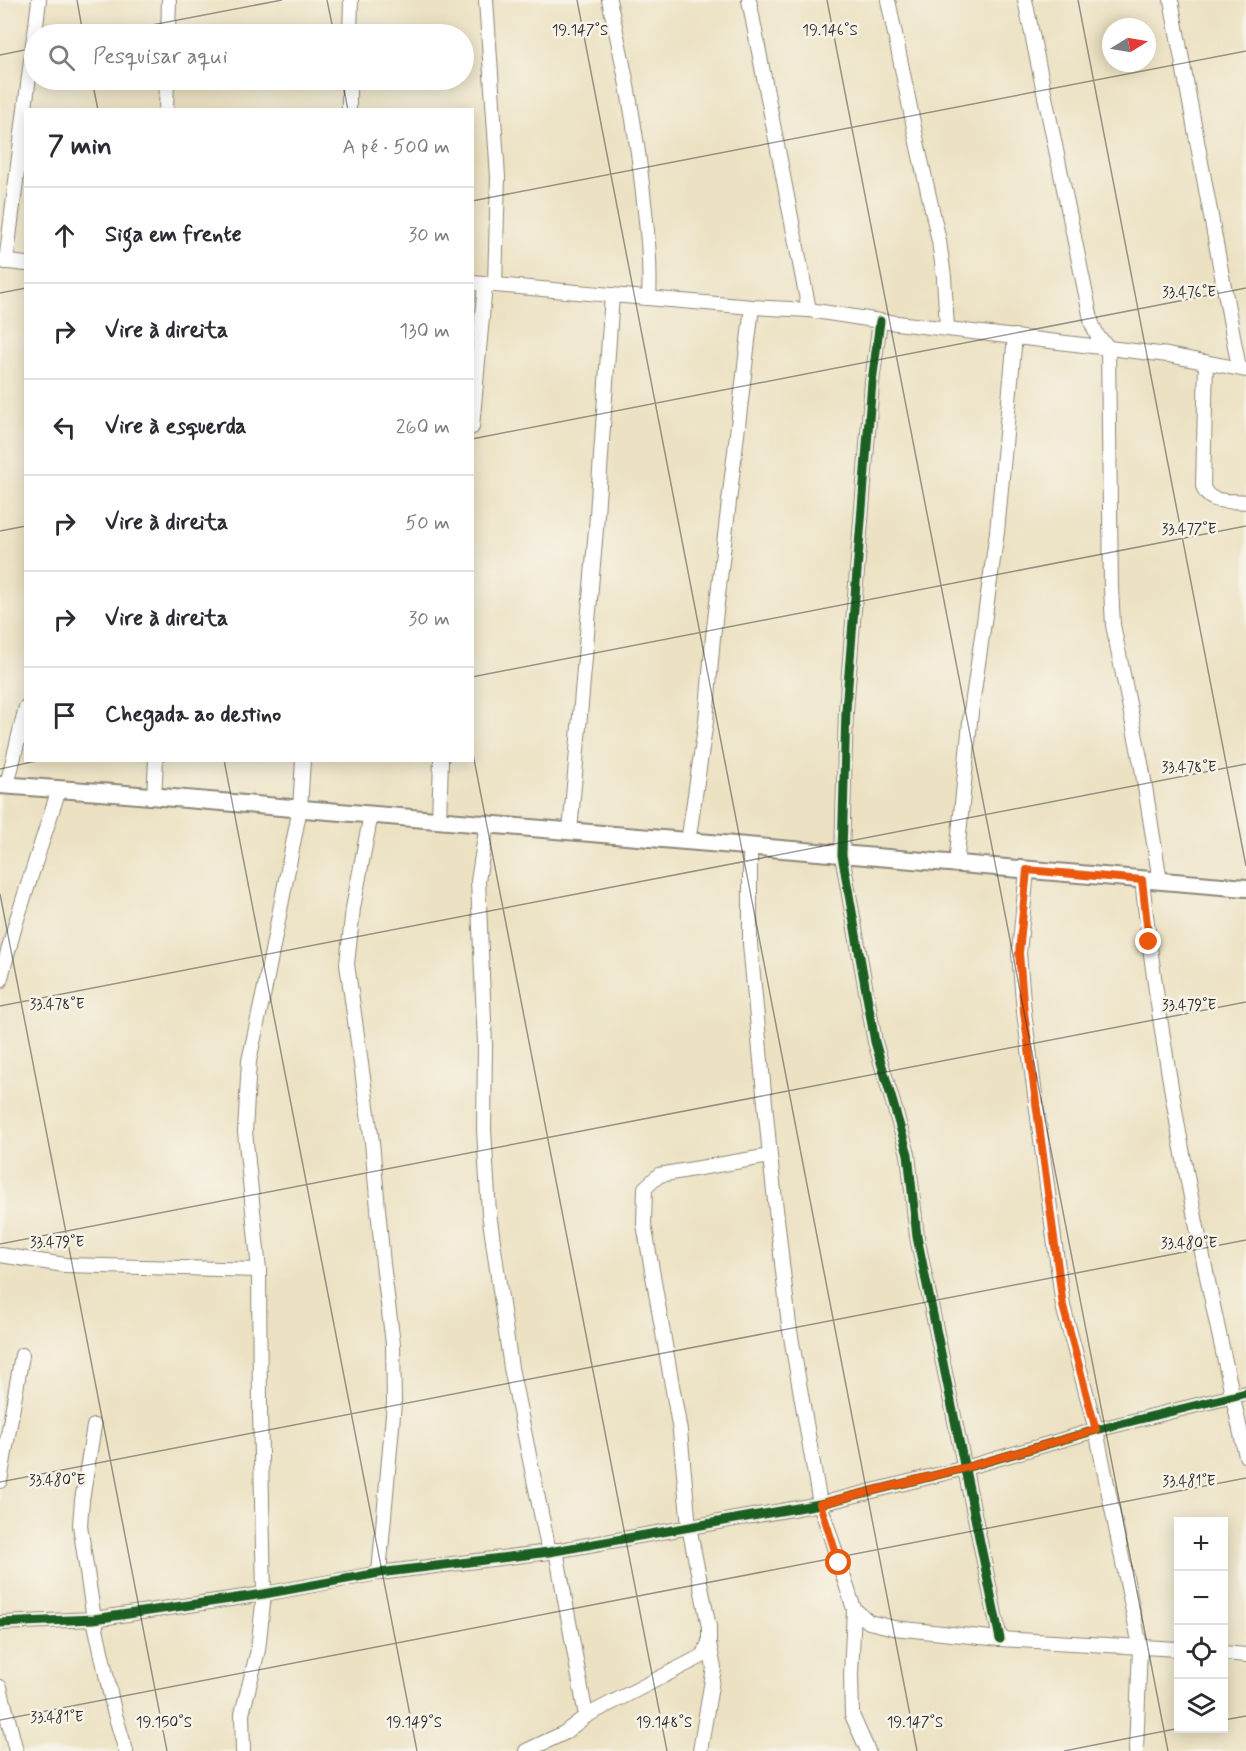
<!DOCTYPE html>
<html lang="pt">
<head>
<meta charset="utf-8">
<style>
	body { margin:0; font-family:Mynerve,sans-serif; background:#f2f2f3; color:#2b2b33 }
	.controls { position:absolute; right:18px; bottom:18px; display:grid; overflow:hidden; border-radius:0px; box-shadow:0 3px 15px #0003 }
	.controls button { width:54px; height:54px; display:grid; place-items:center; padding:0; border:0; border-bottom:2px solid #e1e1e2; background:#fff; color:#2b2b33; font:30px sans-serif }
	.compass { position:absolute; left:1102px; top:18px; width:54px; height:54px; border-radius:50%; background:#fff; box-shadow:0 3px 15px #0003; rotate:79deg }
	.stop { position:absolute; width:18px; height:18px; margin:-14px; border:4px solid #ea580c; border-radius:50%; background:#fff }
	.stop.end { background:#ea580c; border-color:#fff; box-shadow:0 2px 6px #0008 }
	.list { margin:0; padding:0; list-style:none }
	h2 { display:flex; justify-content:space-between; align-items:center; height:78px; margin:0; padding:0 24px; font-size:26px }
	h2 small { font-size:20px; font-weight:400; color:#7c7c81 }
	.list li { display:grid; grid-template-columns:39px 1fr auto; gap:18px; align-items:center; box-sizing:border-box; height:96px; padding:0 24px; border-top:2px solid #e1e1e2 }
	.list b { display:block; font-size:22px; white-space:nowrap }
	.list em { font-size:20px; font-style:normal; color:#7c7c81 }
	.icon { flex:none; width:33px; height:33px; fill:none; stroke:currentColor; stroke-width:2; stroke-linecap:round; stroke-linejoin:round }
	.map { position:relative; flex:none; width:1246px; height:1751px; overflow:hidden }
	.search { position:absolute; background:#fff; box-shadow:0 3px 15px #0003; left:24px; top:24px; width:450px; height:66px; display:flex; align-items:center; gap:15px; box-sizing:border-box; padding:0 21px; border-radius:33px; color:#7c7c81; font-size:22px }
	.panel { position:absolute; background:#fff; box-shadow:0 3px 15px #0003; left:24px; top:108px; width:450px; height:654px; border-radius:0px }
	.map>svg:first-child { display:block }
</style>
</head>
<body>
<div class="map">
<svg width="1246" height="1751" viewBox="0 0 1246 1751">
	<rect width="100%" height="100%" fill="#f7f3e8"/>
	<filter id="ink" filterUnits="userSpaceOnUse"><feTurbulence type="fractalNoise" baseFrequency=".0167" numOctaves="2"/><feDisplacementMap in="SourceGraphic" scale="12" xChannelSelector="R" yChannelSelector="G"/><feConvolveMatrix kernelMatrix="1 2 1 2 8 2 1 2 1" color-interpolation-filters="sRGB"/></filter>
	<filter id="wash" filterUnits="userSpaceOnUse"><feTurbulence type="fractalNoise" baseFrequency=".008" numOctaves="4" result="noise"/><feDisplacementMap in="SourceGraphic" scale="24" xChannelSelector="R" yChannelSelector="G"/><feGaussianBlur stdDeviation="1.35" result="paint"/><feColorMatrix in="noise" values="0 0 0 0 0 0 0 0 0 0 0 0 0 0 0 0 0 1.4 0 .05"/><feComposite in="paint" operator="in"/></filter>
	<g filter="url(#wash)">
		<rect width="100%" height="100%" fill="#ece2c3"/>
	</g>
	<g filter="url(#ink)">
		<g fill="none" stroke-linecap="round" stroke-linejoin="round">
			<defs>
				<g id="minor">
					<path d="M486,0L498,177L495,285"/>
					<path d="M609,0C624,64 636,128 643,193C647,229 651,263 649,298"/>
					<path d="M749,0L809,310"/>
					<path d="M888,0L918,147L939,241L944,277L947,328"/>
					<path d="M1025,0L1092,324L1098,337L1108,347L1111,588L1113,625L1142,768L1160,881"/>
					<path d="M1171,0L1239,368"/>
					<path d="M35,34L39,0"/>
					<path d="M168,34L169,0"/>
					<path d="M350,34L351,0"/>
					<path d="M166,110L167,80"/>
					<path d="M349,110V80"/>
					<path d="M0,261L26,264"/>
					<path d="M6,262L34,36"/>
					<path d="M472,283L752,307L809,310L880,321L1168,355L1246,370"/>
					<path d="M880,321L872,382L846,710L842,855L875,1042L908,1154L917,1237L1000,1639"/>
					<path d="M1206,362L1203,486C1208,505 1229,500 1246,502"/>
					<path d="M472,427L485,284"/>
					<path d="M7,785L26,707"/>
					<path d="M154,797L156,760"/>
					<path d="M371,814L353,908L347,964L372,1142L383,1264L393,1344L394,1403L379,1573"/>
					<path d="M439,820L441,760"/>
					<path d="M487,824L478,881L485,1044L484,1130L489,1213L511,1368L549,1552"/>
					<path d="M570,832L596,529L612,295"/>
					<path d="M688,842L706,721L713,637L752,307"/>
					<path d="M750,847V944L770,1156L789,1325L820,1504L854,1609L869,1622L894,1628L1000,1639L1178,1649"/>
					<path d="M956,865L971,712L997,532L1015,336"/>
					<path d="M1027,870L1019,953L1024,1012L1063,1306L1096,1430L1140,1646L1136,1751"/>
					<path d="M1142,880C1163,1074 1203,1266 1246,1456"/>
					<path d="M0,981L16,922L59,789"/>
					<path d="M0,1255L65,1265L259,1270"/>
					<path d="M94,1426L82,1500L80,1525L94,1619L114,1711L126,1751"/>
					<path d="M0,1481L22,1355"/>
					<path d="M556,1550L586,1716"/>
					<path d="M854,1609L851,1675L852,1715L868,1751"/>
					<path d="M0,1623L94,1619L264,1594L379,1573L549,1552L820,1504L965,1468L1096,1430L1246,1393"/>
					<path d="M1224,1653L1246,1655"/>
					<path d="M0,1687L16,1751"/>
					<path d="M243,1751L242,1714L258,1650L264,1594L260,1409L259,1270L245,1132L249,1061L265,987L300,808L303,760"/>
					<path d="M526,1751L564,1733L586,1716L702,1656L709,1643V1627L689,1527L680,1431L644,1224L645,1188L659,1175L770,1156"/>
					<path d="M700,1751L714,1668L709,1643"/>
				</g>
				<path id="tertiary" d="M0,785L114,793L1246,888"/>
			</defs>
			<use href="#minor" stroke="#8c8677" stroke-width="16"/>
			<use href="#tertiary" stroke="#8c8677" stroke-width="20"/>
			<use href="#minor" stroke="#fff" stroke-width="14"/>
			<use href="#tertiary" stroke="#fff" stroke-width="16"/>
			<defs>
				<g id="cycleway">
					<path d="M880,321L872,382L846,710L842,855L875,1042L908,1154L917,1237L1000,1639"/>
					<path d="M0,1623L94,1619L264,1594L379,1573L549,1552L820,1504L965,1468L1096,1430L1246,1393"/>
				</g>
			</defs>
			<use href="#cycleway" stroke="#f7f3e8" stroke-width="13"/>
			<use href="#cycleway" stroke="#1b5e20" stroke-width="9"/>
		</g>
	</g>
	<g fill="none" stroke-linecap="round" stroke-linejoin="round" filter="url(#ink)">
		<path stroke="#ea580c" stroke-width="8" d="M839,1563L820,1504L964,1468L1096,1430L1063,1306L1024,1012L1019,953L1027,870L1142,880L1149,942"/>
	</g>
	<path fill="none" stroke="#2b2b2b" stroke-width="1.5" stroke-opacity="0.45" d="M77,0L83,34M327,0L334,34M577,0L917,1751M827,0L1168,1751M1078,0L1246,866M105,34L282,0M0,55L34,48M92,80L98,110M342,80L348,110M472,201L1246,51M0,293L26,288M472,439L1246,288M0,531L26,526M472,677L1246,526M472,749L667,1751M224,760L417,1751M0,769L41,760M0,894L167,1751M0,1006L1246,764M0,1244L1246,1002M0,1482L1246,1240M0,1720L1246,1478M1224,1720L1246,1716M1064,1751L1180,1728"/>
	<g font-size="15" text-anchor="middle" fill="#2b2b2b" stroke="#f7f3e8" stroke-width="5" stroke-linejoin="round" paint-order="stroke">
		<text x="580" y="35">19.147°S</text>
		<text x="830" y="35">19.146°S</text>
		<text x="1189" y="297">33.476°E</text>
		<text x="1189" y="534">33.477°E</text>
		<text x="1189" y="772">33.478°E</text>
		<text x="57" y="1009">33.478°E</text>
		<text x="1189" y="1010">33.479°E</text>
		<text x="57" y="1247">33.479°E</text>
		<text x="1189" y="1248">33.480°E</text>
		<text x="57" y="1485">33.480°E</text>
		<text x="1189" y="1486">33.481°E</text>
		<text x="57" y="1722">33.481°E</text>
		<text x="164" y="1727">19.150°S</text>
		<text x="414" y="1727">19.149°S</text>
		<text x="664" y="1727">19.148°S</text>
		<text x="915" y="1727">19.147°S</text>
	</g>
</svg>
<div class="controls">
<button>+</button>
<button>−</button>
<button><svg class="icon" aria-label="locate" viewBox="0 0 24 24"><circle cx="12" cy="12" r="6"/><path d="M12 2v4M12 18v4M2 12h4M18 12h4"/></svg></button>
<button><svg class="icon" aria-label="layers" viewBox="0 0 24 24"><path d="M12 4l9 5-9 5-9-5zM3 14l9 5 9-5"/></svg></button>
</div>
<svg class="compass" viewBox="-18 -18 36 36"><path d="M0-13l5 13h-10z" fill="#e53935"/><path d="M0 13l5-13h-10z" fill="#7c7c81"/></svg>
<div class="stop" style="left:839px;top:1563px"></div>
<div class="stop end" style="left:1149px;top:942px"></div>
<div class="search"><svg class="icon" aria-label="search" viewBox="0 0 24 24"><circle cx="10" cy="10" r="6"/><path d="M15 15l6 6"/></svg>Pesquisar aqui</div>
<section class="panel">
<h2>7 min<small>A pé · 500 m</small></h2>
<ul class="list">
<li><svg class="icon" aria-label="ahead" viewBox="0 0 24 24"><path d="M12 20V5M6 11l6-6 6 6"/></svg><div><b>Siga em frente</b></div><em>30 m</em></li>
<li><svg class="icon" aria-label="right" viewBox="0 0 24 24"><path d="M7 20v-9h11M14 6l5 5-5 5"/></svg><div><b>Vire à direita</b></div><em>130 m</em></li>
<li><svg class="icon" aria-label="left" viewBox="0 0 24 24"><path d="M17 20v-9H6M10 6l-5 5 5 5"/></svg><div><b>Vire à esquerda</b></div><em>260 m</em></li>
<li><svg class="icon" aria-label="right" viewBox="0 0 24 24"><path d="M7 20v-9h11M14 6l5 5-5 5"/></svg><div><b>Vire à direita</b></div><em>50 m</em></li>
<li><svg class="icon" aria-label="right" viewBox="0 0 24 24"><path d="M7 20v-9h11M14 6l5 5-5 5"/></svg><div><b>Vire à direita</b></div><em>30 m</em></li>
<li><svg class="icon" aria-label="arrive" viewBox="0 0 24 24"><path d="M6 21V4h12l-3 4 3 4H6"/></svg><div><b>Chegada ao destino</b></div></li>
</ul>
</section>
</div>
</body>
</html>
